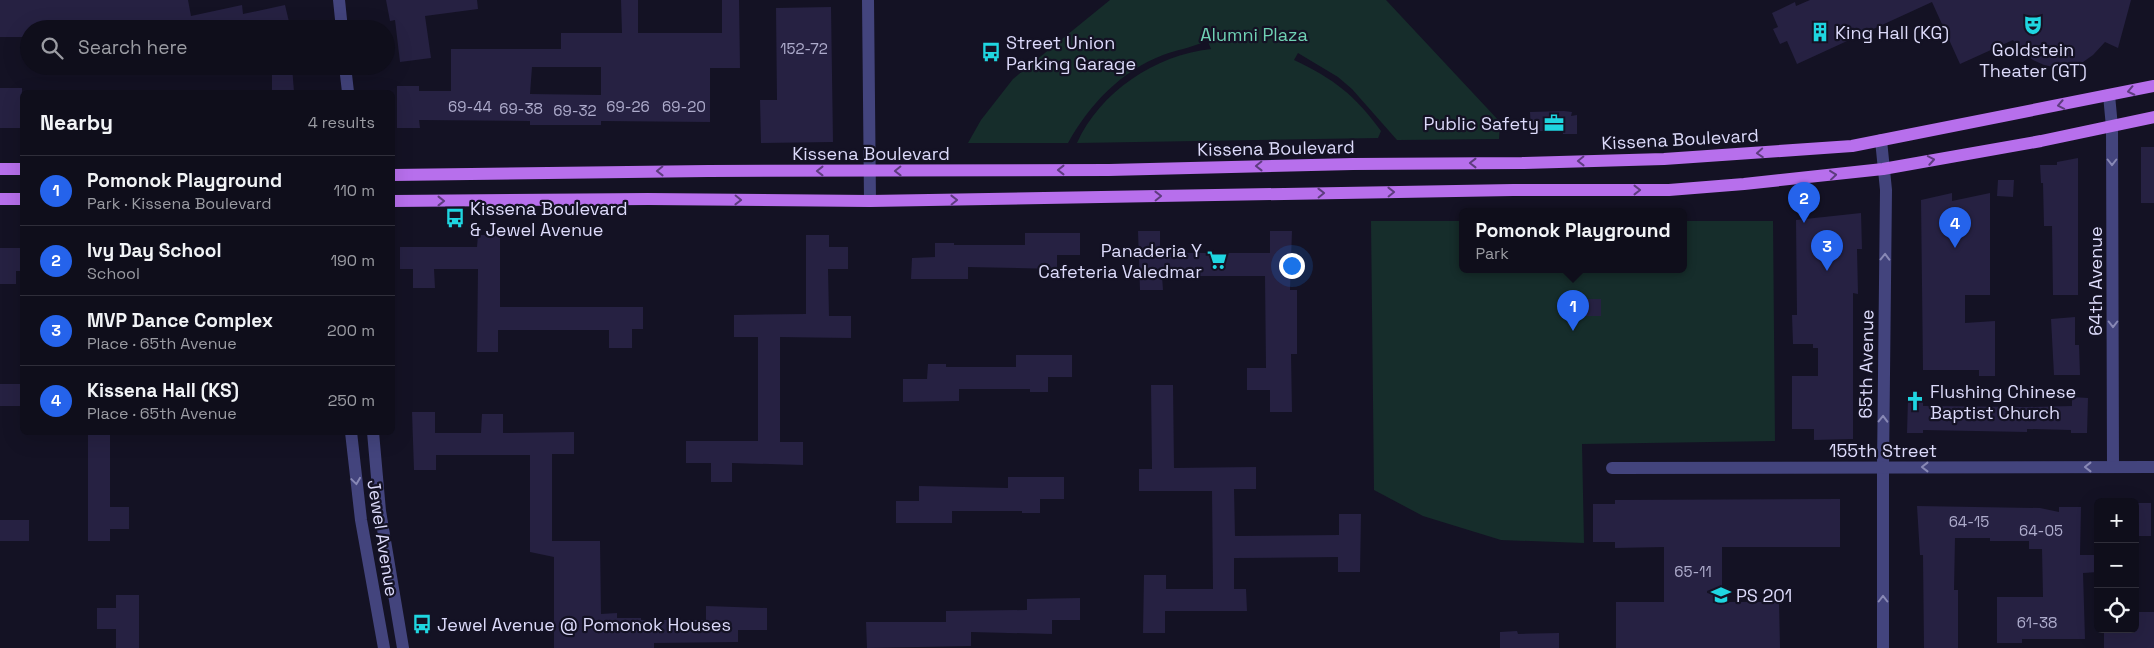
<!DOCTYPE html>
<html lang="en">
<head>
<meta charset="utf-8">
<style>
	body { margin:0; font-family:"Space Grotesk",sans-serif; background:#1d1c28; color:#f1f3f6 }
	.controls { position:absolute; right:15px; bottom:15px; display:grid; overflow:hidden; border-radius:8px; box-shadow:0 5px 20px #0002 }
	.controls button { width:45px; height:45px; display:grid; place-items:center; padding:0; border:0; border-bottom:1px solid #2f2e3a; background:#0f0e1b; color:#f1f3f6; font:25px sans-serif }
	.you { position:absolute; left:1291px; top:265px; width:18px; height:18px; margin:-12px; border:4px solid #fff; border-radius:50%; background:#1a73e8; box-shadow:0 0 0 8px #1a73e833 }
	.badge { display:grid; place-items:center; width:32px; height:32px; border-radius:50%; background:#2563eb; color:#fff; font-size:16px; font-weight:700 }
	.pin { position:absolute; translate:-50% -41px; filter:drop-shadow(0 1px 2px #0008) }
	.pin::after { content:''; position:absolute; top:26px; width:18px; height:15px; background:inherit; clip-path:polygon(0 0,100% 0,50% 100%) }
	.popup { position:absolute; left:1459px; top:208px; width:228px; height:65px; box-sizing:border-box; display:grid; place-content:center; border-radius:8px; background:#0f0e1b; filter:drop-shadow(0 1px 4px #0005); font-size:16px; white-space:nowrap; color:#9b9ca3 }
	.popup b { font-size:19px; color:#f1f3f6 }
	.popup::after { content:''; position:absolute; left:50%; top:100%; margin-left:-10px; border:10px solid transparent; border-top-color:#0f0e1b }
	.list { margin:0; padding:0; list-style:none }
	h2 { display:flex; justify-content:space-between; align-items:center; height:65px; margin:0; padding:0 20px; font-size:21px }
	h2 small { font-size:16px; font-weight:400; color:#9b9ca3 }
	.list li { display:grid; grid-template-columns:32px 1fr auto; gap:15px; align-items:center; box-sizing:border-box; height:70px; padding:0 20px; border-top:1px solid #2f2e3a }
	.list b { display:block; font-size:19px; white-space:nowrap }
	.list p { margin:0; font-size:16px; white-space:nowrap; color:#9b9ca3 }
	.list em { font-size:16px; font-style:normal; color:#9b9ca3 }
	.icon { flex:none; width:28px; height:28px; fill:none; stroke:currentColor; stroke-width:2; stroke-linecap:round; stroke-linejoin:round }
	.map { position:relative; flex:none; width:2154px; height:648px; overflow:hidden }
	.search { position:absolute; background:#0f0e1b; box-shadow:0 5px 20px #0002; left:20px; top:20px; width:375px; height:55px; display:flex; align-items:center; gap:12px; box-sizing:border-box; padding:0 18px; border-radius:28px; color:#9b9ca3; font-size:19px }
	.panel { position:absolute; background:#0f0e1b; box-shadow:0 5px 20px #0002; left:20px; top:90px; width:375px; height:345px; border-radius:8px }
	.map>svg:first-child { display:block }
</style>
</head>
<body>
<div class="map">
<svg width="2154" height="648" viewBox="0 0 2154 648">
	<rect width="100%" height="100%" fill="#141224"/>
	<g fill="#162d2b">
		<path d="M1110,0H1386L1500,122L1499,139L1397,140L1352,89L1338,77L1298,53L1294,60C1334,79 1355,95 1381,131L1378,138L1077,143C1100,92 1155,55 1211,49L1206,37L1204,42C1190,48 1176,50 1163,55C1121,71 1089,105 1068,143H968L981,120L1013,79Z"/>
		<path d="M1371,221H1463V270H1683V221H1773L1775,441L1582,444L1584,543L1501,540L1423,516L1374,490Z"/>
	</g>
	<g fill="#262142" fill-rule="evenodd">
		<path d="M0,0H188L191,16L242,5L243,14L285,5L290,26L279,29H29V37H0Z"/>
		<path d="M386,0H477L478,9L425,16L431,58L400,62L395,20L390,21Z"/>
		<path d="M621,0H638V33H722V0H739L740,68H710V122L601,121V125H530V121L419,120L420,128H397V86H419V91H451V49H561V33H622ZM532,67H601V95L530,94Z"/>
		<path d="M1810,0H2131L2118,48L2105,42L2093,55L2083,62L2073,66L2058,68L2044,65L2033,60L2022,51L2013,40L1960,64L1932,2L1797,64L1787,41L1780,44L1773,29L1778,27L1772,13L1795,2L1796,6Z"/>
		<path d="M831,7L833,142L761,143L760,100H777L776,8Z"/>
		<path d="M272,66H292L294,92H272Z"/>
		<rect x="0" y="88" width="22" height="40"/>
		<path d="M1564,111L1572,112L1571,116L1577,115V134H1563V131H1531L1530,112Z"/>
		<rect x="2141" y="147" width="13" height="56"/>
		<path d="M2078,158V295H2053L2052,226H2044L2043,183H2041L2040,165H2057V162Z"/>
		<path d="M1998,180H2014L2013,197L1997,196Z"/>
		<path d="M1952,193V201L1990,193V295H1965V323L1995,321V376H1979V370H1923L1921,200Z"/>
		<path d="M1861,213L1862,249H1857L1858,294L1853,293V439L1814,440V429H1792V376H1818V348H1813V344H1793L1792,315H1797L1796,220Z"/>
		<path d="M1138,231H1160V253H1270V231H1292L1290,290H1297V354H1291L1292,412H1270V390H1247V368H1266L1265,276H1162L1163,290H1140Z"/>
		<path d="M1025,233H1080V255H1057V269L968,267V279H911L912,258L935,257V243H954V245H1025Z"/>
		<path d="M478,235H500V307H643V329H632V348H609V330H498V352H477L478,269H434L435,288H413V269H400V247H477Z"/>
		<path d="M806,235H829V247H848V269H828L829,316H851V338L780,337V442H803V465L732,463V482H711V463H686V441H758V337H734V315L806,314Z"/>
		<path d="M0,248H22V271H16V284H0Z"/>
		<rect x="1583" y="299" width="18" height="17"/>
		<path d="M2075,317V345H2079L2080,375H2054L2051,319Z"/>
		<path d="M1016,355H1072V377H1048V392H1030V389H959V401L903,402V379H927L928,364H946V367H1016Z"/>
		<rect x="0" y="384" width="22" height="22"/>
		<path d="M1151,385H1173L1174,468L1256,467V489H1234L1235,536L1339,535V514H1361L1360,572H1338V557L1234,558V589H1246L1247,611H1165V633H1143L1144,575H1166V589H1213L1212,491H1139V469H1152Z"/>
		<path d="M2072,397L2088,398L2087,433H2071V430L2027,429V432L1923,430V433H1907L1908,399H1923V406L2027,407L2072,406Z"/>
		<path d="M412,412H435V433H481L482,414H503V433L574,432V454H552V541H600L601,614L617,613V618H641V620H706V606L767,608V630H738V642L654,643V648H554V557L530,552V455H436V470H414Z"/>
		<path d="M88,432H110V507H129V529H110V541H88Z"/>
		<path d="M1008,477H1064V499H1040V513H1022V511H952V523H896V501H919V486L1008,488Z"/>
		<path d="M1840,499V547H1722V602H1779L1780,648H1616V602H1664V547L1615,548V542H1593V504H1615V500Z"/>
		<rect x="2135" y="503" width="16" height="33"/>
		<path d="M1917,506L2040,508L2059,512V507H2081L2080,555H2098V572L2083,573L2085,639H2022V643H1997V597H2043L2042,549H2029V541H1990V538H1955L1954,590H1958V648H1924L1923,555H1920Z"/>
		<rect x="0" y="520" width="29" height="21"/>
		<path d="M116,595H139V648H116V629H97V608H116Z"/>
		<path d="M1080,598V620H1052V634L971,632V646L867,648L866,622H946V611L1027,610V599Z"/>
		<path d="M2135,612H2154V648H2104V629H2135Z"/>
		<path d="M1517,631L1518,634L1559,633V648H1500V632Z"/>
	</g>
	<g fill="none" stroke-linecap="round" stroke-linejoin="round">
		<g stroke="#43447d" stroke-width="12">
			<path d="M339,0L342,29"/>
			<path d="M868,0L870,201"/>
			<path d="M345,66L348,92"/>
			<path d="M2109,95L2112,127L2113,467"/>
			<path d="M1881,140L1886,190L1883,467V648"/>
			<path d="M351,432L361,520L384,648"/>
			<path d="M373,432L380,511L403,648"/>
			<path d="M1612,468L2154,467"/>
		</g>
		<g stroke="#b76fec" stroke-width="12">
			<path d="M0,169H22"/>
			<path d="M392,175L708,171L1109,170L1353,164L1522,163L1664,159L1852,146L2154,86"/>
			<path d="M0,199H22"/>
			<path d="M392,201L648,199L870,201L1513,190H1669L1744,184L1883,169L2041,141L2154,117"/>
		</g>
	</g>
	<defs><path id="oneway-chevron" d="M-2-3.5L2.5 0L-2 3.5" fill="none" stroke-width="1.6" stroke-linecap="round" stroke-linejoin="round" transform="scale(1.25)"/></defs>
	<g stroke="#5d3c7e">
		<use href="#oneway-chevron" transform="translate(2131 91) rotate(168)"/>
		<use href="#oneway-chevron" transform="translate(2061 105) rotate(169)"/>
		<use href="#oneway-chevron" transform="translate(1760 153) rotate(176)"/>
		<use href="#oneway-chevron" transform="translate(1931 160) rotate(-10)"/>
		<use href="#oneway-chevron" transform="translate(1581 161) rotate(179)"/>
		<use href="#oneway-chevron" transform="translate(1473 163) rotate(180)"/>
		<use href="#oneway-chevron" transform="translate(1259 166) rotate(179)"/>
		<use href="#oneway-chevron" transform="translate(1061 170) rotate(180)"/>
		<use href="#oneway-chevron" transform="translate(660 171) rotate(179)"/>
		<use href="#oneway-chevron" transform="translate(820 171) rotate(-180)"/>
		<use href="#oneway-chevron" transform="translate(898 171) rotate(179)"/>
		<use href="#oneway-chevron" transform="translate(1833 175) rotate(-6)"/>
		<use href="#oneway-chevron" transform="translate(1637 190)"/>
		<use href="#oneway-chevron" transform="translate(1391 192) rotate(-1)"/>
		<use href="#oneway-chevron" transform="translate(1321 193) rotate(-1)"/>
		<use href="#oneway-chevron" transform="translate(1158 196) rotate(-1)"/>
		<use href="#oneway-chevron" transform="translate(738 200) rotate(1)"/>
		<use href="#oneway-chevron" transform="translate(954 200) rotate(-1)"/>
		<use href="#oneway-chevron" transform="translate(441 201)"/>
	</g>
	<g stroke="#8888b5">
		<use href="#oneway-chevron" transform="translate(2112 162) rotate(90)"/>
		<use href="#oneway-chevron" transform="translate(1885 257) rotate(-89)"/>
		<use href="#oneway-chevron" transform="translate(2113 324) rotate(90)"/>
		<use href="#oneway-chevron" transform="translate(1883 419) rotate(-89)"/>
		<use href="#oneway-chevron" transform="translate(1925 467) rotate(180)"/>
		<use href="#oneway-chevron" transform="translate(2088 467) rotate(180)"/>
		<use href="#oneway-chevron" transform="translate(356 481) rotate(82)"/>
		<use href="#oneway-chevron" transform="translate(1883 599) rotate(-90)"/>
	</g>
	<defs>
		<symbol id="theatre-bare" viewBox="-9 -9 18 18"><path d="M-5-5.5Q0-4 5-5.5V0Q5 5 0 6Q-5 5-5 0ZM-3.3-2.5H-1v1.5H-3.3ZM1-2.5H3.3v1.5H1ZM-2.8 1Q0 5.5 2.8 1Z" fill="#1fd6e1" stroke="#141224" stroke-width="2.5" paint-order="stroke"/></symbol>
		<symbol id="building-bare" viewBox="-9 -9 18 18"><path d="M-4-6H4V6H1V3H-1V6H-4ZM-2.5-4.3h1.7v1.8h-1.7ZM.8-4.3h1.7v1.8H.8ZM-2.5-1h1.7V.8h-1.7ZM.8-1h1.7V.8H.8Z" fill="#1fd6e1" stroke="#141224" stroke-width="2.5" paint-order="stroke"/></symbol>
		<symbol id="bus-bare" viewBox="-9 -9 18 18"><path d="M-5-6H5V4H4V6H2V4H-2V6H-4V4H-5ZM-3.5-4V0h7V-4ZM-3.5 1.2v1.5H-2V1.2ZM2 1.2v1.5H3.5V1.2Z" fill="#1fd6e1" stroke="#141224" stroke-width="2.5" paint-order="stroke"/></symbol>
		<symbol id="office-bare" viewBox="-9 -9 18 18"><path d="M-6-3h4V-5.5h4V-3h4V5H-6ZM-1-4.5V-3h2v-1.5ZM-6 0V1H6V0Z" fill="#1fd6e1" stroke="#141224" stroke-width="2.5" paint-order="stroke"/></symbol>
		<symbol id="supermarket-bare" viewBox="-9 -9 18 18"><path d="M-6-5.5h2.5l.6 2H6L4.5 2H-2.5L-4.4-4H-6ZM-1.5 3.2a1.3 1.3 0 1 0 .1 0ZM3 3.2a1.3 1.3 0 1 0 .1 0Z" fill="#1fd6e1" stroke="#141224" stroke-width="2.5" paint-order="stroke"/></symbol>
		<symbol id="church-bare" viewBox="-9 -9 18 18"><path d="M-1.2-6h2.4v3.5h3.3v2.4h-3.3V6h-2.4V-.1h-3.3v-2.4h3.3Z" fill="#1fd6e1" stroke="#141224" stroke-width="2.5" paint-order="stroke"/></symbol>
		<symbol id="school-bare" viewBox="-9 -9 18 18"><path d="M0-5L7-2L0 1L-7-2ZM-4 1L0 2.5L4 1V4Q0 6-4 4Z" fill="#1fd6e1" stroke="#141224" stroke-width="2.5" paint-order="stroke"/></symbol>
	</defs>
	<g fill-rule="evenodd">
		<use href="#theatre-bare" x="2019" y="11" width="28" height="28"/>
		<use href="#building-bare" x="1806" y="18" width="28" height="28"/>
		<use href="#bus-bare" x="977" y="38" width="28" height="28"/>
		<use href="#office-bare" x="1540" y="109" width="28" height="28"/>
		<use href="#bus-bare" x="441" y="204" width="28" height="28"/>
		<use href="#supermarket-bare" x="1203" y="246" width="28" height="28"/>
		<use href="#church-bare" x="1901" y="387" width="28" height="28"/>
		<use href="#school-bare" x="1707" y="581" width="28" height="28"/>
		<use href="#bus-bare" x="408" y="610" width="28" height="28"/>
	</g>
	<g text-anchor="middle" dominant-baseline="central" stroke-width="4.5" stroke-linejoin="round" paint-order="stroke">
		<g font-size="15" fill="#aeaccc">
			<text x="804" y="48">152-72</text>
			<text x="470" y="106">69-44</text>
			<text x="628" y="106">69-26</text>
			<text x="684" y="106">69-20</text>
			<text x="521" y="108">69-38</text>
			<text x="575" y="110">69-32</text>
			<text x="1969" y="521">64-15</text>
			<text x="2041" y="530">64-05</text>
			<text x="1693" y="571">65-11</text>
			<text x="2037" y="622">61-38</text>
		</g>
		<g font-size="18" fill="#dcdafa" stroke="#141224" text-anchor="start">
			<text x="1835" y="32">King Hall (KG)</text>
			<text x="1006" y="42">Street Union<tspan x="1006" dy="21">Parking Garage</tspan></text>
			<text x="2033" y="49" text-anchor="middle">Goldstein<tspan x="2033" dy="21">Theater (GT)</tspan></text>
			<text x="1539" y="123" text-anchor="end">Public Safety</text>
			<text x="470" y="208">Kissena Boulevard<tspan x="470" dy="21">&amp; Jewel Avenue</tspan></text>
			<text x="1202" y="250" text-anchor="end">Panaderia Y<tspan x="1202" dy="21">Cafeteria Valedmar</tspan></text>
			<text x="1930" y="391">Flushing Chinese<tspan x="1930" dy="21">Baptist Church</tspan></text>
			<text x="1736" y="595">PS 201</text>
			<text x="437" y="624">Jewel Avenue @ Pomonok Houses</text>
		</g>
		<g font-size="18" fill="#6fd1b4" stroke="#141224">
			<text x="1254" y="34">Alumni Plaza</text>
		</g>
		<g font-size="18" fill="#dcdafa" stroke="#141224">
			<text transform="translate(1680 139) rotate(-3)">Kissena Boulevard</text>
			<text transform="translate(1276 148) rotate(-1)">Kissena Boulevard</text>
			<text x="871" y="153">Kissena Boulevard</text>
			<text transform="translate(2095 281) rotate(-90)">64th Avenue</text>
			<text transform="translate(1866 364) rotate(-89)">65th Avenue</text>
			<text x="1883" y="450">155th Street</text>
			<text transform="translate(383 538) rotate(81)">Jewel Avenue</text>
		</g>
	</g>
</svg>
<div class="controls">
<button>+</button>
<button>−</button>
<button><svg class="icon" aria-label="locate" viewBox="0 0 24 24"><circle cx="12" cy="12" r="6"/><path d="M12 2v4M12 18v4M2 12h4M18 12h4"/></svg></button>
</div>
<div class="you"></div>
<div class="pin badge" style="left:1573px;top:331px">1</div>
<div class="popup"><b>Pomonok Playground</b>Park</div>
<div class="pin badge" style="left:1804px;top:223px">2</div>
<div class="pin badge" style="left:1827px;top:271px">3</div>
<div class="pin badge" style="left:1955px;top:248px">4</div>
<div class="search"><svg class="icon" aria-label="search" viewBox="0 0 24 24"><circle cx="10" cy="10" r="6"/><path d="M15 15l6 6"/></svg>Search here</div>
<section class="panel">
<h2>Nearby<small>4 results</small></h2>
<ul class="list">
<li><span class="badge">1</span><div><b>Pomonok Playground</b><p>Park · Kissena Boulevard</p></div><em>110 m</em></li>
<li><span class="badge">2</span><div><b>Ivy Day School</b><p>School</p></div><em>190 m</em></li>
<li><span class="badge">3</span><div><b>MVP Dance Complex</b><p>Place · 65th Avenue</p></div><em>200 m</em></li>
<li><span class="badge">4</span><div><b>Kissena Hall (KS)</b><p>Place · 65th Avenue</p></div><em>250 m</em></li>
</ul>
</section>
</div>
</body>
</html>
